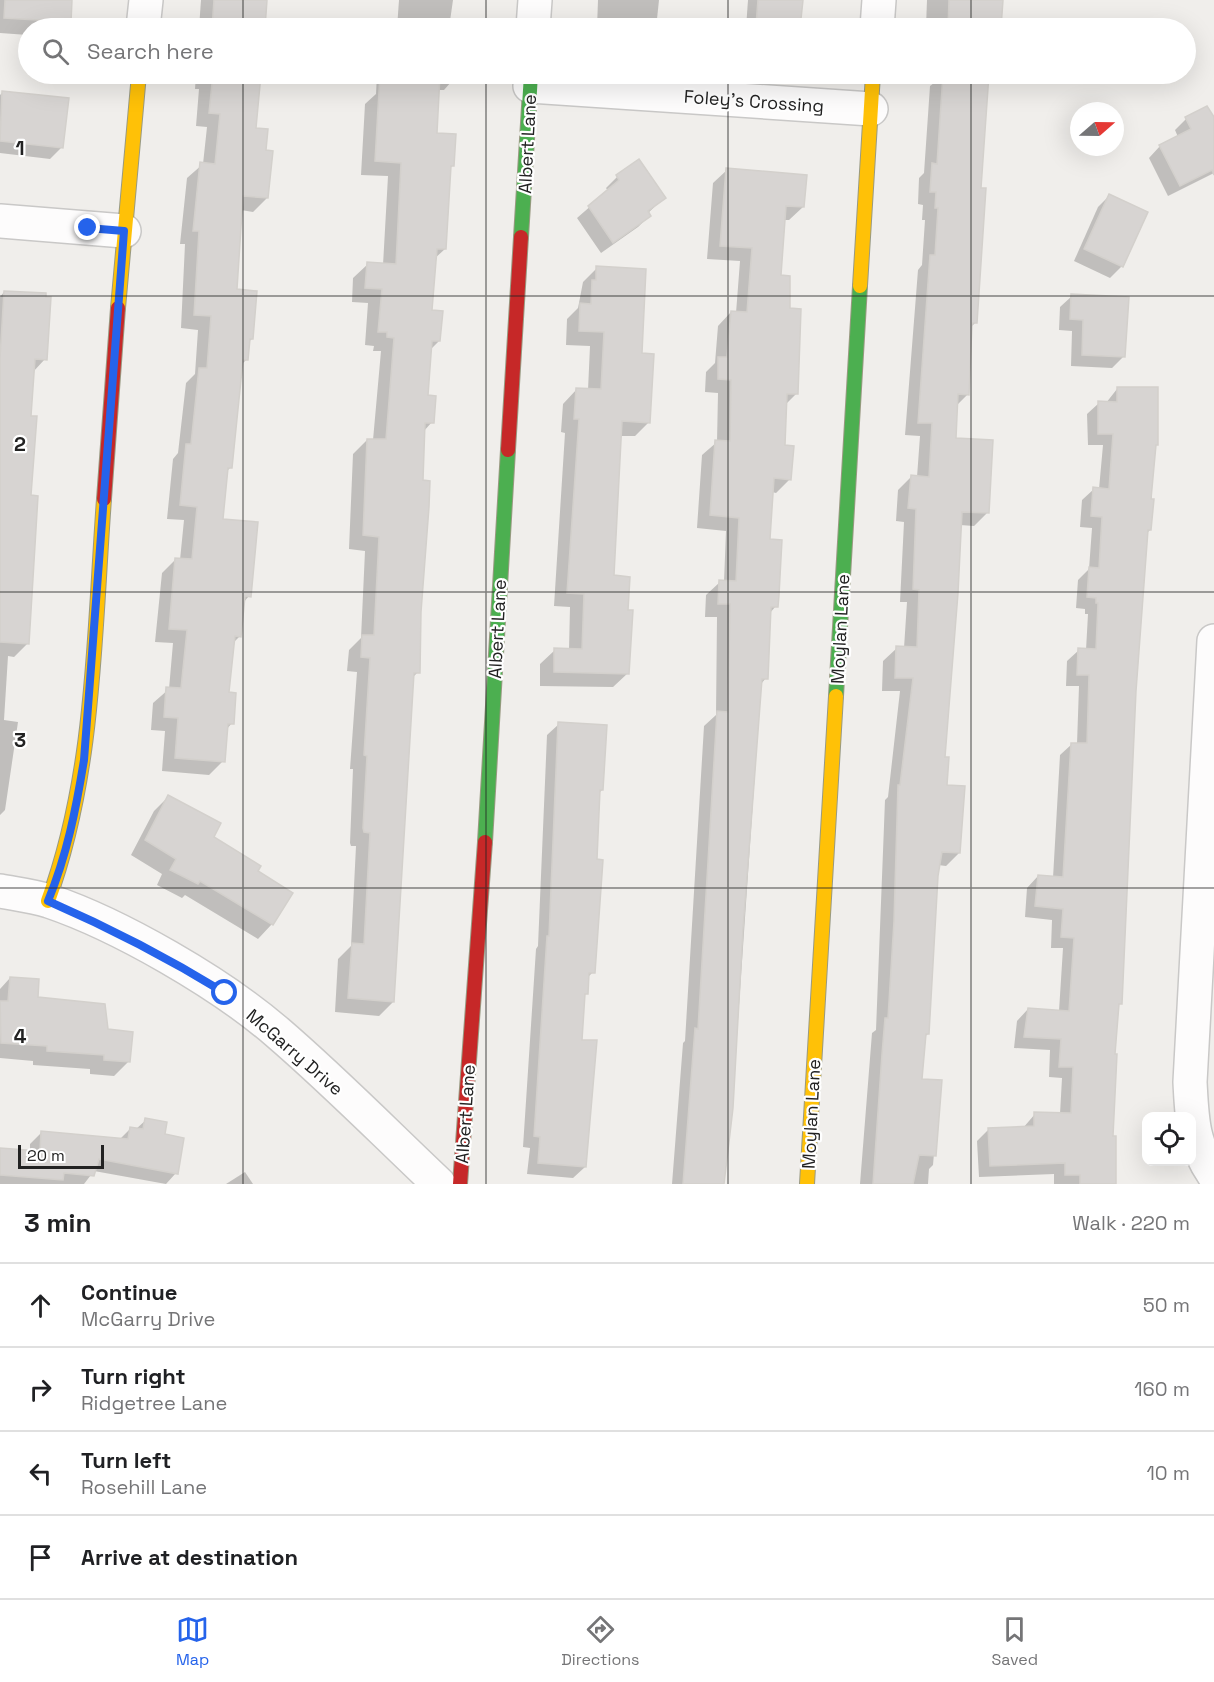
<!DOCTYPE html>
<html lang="en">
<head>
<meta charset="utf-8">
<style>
	body { margin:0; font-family:"Space Grotesk",sans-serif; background:#f6f6f6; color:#202124 }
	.controls { position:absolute; right:18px; bottom:18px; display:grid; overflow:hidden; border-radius:12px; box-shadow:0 6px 24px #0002 }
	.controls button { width:54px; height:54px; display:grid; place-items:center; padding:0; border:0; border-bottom:2px solid #e0e0e0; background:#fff; color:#202124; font:30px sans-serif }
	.compass { position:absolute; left:1070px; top:102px; width:54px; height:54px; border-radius:50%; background:#fff; box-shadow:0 6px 24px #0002; rotate:70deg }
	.scale { position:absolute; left:18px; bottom:15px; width:86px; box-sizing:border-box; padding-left:6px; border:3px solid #222; border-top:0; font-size:16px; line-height:21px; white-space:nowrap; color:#222; -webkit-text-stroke:4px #fff; paint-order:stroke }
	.stop { position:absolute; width:18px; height:18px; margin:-14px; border:4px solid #2563eb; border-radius:50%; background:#fff }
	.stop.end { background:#2563eb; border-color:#fff; box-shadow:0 2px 6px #0008 }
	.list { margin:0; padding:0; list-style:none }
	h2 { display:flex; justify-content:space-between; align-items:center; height:78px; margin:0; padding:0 24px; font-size:26px }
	h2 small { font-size:20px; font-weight:400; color:#757577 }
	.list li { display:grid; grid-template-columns:39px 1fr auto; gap:18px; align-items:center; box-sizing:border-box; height:84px; padding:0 24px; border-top:2px solid #e0e0e0 }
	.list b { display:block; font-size:22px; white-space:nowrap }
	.list p { margin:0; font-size:20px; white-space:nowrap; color:#757577 }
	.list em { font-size:20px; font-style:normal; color:#757577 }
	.icon { flex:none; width:33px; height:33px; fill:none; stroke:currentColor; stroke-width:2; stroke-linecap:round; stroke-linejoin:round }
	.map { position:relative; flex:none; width:1214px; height:1184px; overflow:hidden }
	.search { position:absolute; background:#fff; box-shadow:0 6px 24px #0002; left:18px; right:18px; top:18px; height:66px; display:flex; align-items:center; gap:15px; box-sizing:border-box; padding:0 21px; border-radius:33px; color:#757577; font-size:22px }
	.sheet { height:414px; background:#fff }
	nav { display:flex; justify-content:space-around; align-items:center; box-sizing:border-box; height:84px; border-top:2px solid #e0e0e0; background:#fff; font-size:16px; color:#757577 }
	nav a { display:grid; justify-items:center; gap:3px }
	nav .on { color:#2563eb }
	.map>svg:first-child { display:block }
</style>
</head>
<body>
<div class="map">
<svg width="1214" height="1184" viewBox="0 0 1214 1184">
	<rect width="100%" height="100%" fill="#f0eeeb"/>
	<g fill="#0003">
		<path d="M0,0H70L69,22L62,28H28V35L0,33Z"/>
		<path d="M201,0H266L263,28H199Z"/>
		<path d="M399,0H453L449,28H397Z"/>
		<path d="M598,0H659L657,19L648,28H597Z"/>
		<path d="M748,0H802L800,28H746Z"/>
		<path d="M927,0H1002L1000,28L926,27Z"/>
		<path d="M196,74H259L254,129L264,151L267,198L253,212L241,210L235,290L252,339L248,342L246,360L241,365L230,468L226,472L221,520L249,596L243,603L240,636L233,643L228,694L232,723L226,730L223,761L209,775L162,771L165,731L151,730L153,703L169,689L173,643L155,642L162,573L176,559L180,560L184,520L167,519L173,459L178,453L186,383L195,374L198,330L181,328L185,244H180L187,178L203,164L207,127L196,126L199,89H195Z"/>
		<path d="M377,74H458L444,90H437L435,134L453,165L449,169L445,249L434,259L430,312L439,341L430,350L426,396L432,422L423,432L418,672L412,678L393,1002L379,1016L335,1012L338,959L351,946L356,846H351L350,843L353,769H350L357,672L347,671L349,650L361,638L365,551L349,549L353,454L367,440H373L381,351H373L374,346L365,345L368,303L352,302L353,278L368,264L383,265L388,176L361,175L365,104L376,94Z"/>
		<path d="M934,74H987L979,190L976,322L970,328L968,394L956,406L955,439L987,513L974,526L960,525L943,758L945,786L959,853L946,866L938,865L928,1034L924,1037L921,1080L940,1082L933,1165L929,1169L928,1184H860L872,1033L876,1030L885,800L888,797L900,691H882L883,661L897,648H904L907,602H900L904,522L896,521L898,490L911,477H917L920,436L905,435L918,270L922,265L925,220H922L923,205L918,204L919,178L924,173L930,86L934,83Z"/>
		<path d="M3,92L62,147L50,159L0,153V95Z"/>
		<path d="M1186,119L1214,122V173L1168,196L1149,158L1160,146L1178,137L1175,130Z"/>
		<path d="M727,170L803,207L789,220H784L779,276L789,310L797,393L785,405L784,447L790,479L776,493L772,492L768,541L776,606L769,614L766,678L761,684L732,1108L723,1184H672L683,1043L685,1041L704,726L716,715L717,617H705L706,595L720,582H724L726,531L697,528L702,455L717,442L718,393L705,392L706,372L715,363L718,326L731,312L736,313L740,261L707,259L713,183Z"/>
		<path d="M617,177L664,198L648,213L649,216L638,227L601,253L577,218L608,191L606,188Z"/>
		<path d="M1109,196L1122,266L1110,278L1074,261L1098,207Z"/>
		<path d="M597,268L641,354L649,422L635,436H620L612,577L627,612L628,673L613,687L540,686V664L555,650H569L570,607L554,606L565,433L561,432L563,404L577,389L588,390L590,346L566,345L567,319L578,308L583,282Z"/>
		<path d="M4,292L45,359L33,372L30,417L28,643L14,657L8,656L4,720L18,722L5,810L0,815V297Z"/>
		<path d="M1072,296L1123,357L1112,368L1071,366L1072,331L1059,330L1060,307Z"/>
		<path d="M1117,389L1154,447L1150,530L1146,534L1134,691L1120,1003L1118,1006L1113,1056L1112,1137L1115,1184H1054V1174L979,1177L977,1141L989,1129L1023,1128L1035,1114H1060L1062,1078L1049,1077L1050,1050L1014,1048L1017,1021L1028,1009L1059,1011L1063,948H1051L1052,920L1025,917L1027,888L1038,876L1053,878L1060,755L1072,744H1077L1079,686H1066L1067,661L1079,650H1086L1088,614H1085V609L1076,608L1078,580L1089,569L1092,528L1080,527L1082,500L1094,489H1099L1103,445H1088L1087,414L1099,403H1106Z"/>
		<path d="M559,724L602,790L598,794L593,972L587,978V993L583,996L581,1041L585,1167L573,1178L527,1174L530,1148L523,1147L536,949L538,946L547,735Z"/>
		<path d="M169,796L212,837L256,872L272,924L258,939L185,895L182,898L157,885L162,874L131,855L154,811Z"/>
		<path d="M10,978L36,999L106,1031L129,1061L114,1076L90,1074V1069L33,1065V1061L0,1058V989Z"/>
		<path d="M146,1120L163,1135L176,1173L166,1184L94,1171L84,1184H0V1149L30,1152V1144L42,1132L119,1140L131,1128L136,1129Z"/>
		<path d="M245,1172L253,1184H226Z"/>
	</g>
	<g fill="#d7d4d2" stroke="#d3d0cc" stroke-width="1.5">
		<path d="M5,0H72L71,22L4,18Z"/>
		<path d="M214,0H267L265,28H212Z"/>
		<path d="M758,0H803L800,28L756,25Z"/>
		<path d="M949,0H1003L1001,28H948Z"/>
		<path d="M213,74H261L256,128L268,129L266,150L273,151L268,198L243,196L237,289L257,291L253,339H250L248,360H243L232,468H228L223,519L258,522L251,597L245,596L241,637L235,636L229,692L236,693L234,724H228L225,762L175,758L178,718L164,717L166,687L181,688L187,630L169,629L175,558L192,559L197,507L180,505L186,444H191L199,368H207L211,316L194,315L199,231H193L200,162L215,164L220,114L209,113Z"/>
		<path d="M380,74H440L437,133L456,134L454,166H451L446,249H437L432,310L443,311L440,341H432L428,395L436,396L434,423H425L423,480L430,481L429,507L421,612L420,673H414L394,1002L348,998L352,943L364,944L370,833L364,832L363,828L367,756L364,755L370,658L361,657L362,635H374L379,537L363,535L367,439H386L394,338L387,337V332H378L382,289L365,288L367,262L396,264L401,163L375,161Z"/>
		<path d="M943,74H989L981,188H986L977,323H972L969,395L958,394L956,438L993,440L989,513L962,512L958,593L945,757H949L947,785L965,786L960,853L942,852L938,876L929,1034H926L922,1079L942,1080L936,1156L919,1155L913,1184H873L882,1054L885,1018H888L894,921L898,785H900L913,678H895L896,646L917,647L919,590L913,589L916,509L908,508L911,475L929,477L932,423H918L930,255H935L938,208H935L936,192H930L932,163L937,164Z"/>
		<path d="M2,91L69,98L63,148L0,141Z"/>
		<path d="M1207,106L1214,117V175L1212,170L1180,186L1159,145L1191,129L1185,117Z"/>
		<path d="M639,159L666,198L648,211L651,216L613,243L588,206L619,180L616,175Z"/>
		<path d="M726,168L807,175L804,207L786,206L781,275L790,276V308L801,309L798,394H787L785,445L794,446L791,480L774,478L770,539L782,540L779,595L778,607H771L768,679H762L743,929L733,1108L724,1184H683L695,1028L698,1029L717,711L728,712L730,604H718L719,580L736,581L739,518L710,515L715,440L730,441L731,380L718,379V357H727L731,311L747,312L752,248L720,246Z"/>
		<path d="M1109,194L1148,212L1123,267L1084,249Z"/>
		<path d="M596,266L646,269L642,353L654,354L650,423L622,421L614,575L630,577L628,610H633L629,674L554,672V648L582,649L584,594L567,593L579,419H574L576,388L601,389L604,332L579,331L580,303L591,304L592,280H596Z"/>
		<path d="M4,291L46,293V297H51L47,360L35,359L31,416H37L31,495L38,496L29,644L0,642V358Z"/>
		<path d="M1071,294L1129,297L1125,357L1082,355L1083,320L1070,319Z"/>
		<path d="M1117,387H1158V445H1156L1151,499H1154L1151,530H1148L1136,691L1122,1004H1119L1115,1054H1117L1113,1136H1116V1184H1080V1175H1065V1163L990,1166L988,1128L1034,1126V1112L1071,1113L1073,1067H1059L1061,1039L1024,1037L1028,1008L1069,1011L1074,938L1061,937L1063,909L1035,906L1038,875L1063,877L1071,743H1087L1089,675H1077L1078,648L1096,649L1098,603H1096V598L1087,597L1089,567L1099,568L1102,517L1091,516L1093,487L1109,489L1113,434H1098V401L1117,402Z"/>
		<path d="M558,722L607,725L603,790H600L597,859L603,860L595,973H589L588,994H585L582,1040H597L586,1167L538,1163L540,1137L534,1136L547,936H549Z"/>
		<path d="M168,795L221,823L214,837L261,866L258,871L293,893L273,925L200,881L198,884L170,870L176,859L145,840Z"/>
		<path d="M10,977L39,979L38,997L105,1004L108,1029L133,1032L130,1062L104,1060V1055L47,1051V1046L1,1043L0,1001H8Z"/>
		<path d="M145,1118L167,1122L165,1134L184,1138L178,1174L99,1159L94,1176L64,1173L63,1180L0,1175V1148L40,1151L41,1131L128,1139L130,1127L143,1129Z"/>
	</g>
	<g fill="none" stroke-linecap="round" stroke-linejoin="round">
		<defs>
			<g id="street">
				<path d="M143,28L146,0"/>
				<path d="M533,28L535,0"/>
				<path d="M877,28L879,0"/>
				<path d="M530,86L871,109"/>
				<path d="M0,221L124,231"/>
				<path d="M1214,641L1190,1082C1192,1119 1192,1143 1214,1175"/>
				<path d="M0,891C16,894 33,896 49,901C120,925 220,983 277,1032C333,1080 385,1133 439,1184"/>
			</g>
			<g id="fast">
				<path d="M521,237L531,74"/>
				<path d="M836,696L860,286"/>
				<path d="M485,842L508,450"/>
			</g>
			<g id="slow">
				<path d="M860,286L873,74"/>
				<path d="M118,308L139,74"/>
				<path d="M48,901C95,773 94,634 104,499"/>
				<path d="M807,1184L836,696"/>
			</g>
			<g id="jam">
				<path d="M508,450L521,237"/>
				<path d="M104,499L118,308"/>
				<path d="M460,1184L485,842"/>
			</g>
		</defs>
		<use href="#street" stroke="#c9c8c7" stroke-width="36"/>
		<use href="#fast" stroke="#999a82" stroke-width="16"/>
		<use href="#slow" stroke="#999a82" stroke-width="16"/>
		<use href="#jam" stroke="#999a82" stroke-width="16"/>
		<use href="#street" stroke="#fdfcfc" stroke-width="33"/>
		<use href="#fast" stroke="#4caf50" stroke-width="14"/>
		<use href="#slow" stroke="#ffc107" stroke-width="14"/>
		<use href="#jam" stroke="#c62828" stroke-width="14"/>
	</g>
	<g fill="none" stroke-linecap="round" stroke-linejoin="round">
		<path stroke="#2563eb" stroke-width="8" d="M88,228L124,231L84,760C76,809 67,855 48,901C110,928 168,958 225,993"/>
	</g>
	<path fill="none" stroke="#222" stroke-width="1.5" stroke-opacity="0.55" d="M243,0V28M486,0V28M728,0V28M971,0V28M243,74V1184M486,74V1184M728,74V1184M971,74V1184M0,296H1214M0,592H1214M0,888H1214"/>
	<g text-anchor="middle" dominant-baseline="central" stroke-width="4.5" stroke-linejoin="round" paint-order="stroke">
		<g font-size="18" fill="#222" stroke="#fff">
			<text transform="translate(754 101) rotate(4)">Foley's Crossing</text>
			<text transform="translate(527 144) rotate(-87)">Albert Lane</text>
			<text transform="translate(497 629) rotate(-87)">Albert Lane</text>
			<text transform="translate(840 629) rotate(-87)">Moylan Lane</text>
			<text transform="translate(295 1052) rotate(41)">McGarry Drive</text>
			<text transform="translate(465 1114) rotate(-86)">Albert Lane</text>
			<text transform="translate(811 1114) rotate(-87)">Moylan Lane</text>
		</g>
	</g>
	<g font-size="20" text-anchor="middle" font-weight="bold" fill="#222" stroke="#fff" stroke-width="4.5" stroke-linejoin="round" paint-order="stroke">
		<text x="20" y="155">1</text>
		<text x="20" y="451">2</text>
		<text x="20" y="747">3</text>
		<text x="20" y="1043">4</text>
	</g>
</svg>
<div class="controls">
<button><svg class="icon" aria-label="locate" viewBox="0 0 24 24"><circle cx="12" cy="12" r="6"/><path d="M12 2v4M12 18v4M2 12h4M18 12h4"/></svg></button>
</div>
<svg class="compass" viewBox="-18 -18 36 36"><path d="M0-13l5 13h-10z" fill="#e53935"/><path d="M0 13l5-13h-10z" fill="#757577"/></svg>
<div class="scale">20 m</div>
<div class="stop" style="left:225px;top:993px"></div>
<div class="stop end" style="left:88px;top:228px"></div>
<div class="search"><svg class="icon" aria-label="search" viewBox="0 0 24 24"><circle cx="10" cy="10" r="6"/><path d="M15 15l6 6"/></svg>Search here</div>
</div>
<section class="sheet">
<h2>3 min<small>Walk · 220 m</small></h2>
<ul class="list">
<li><svg class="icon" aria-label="ahead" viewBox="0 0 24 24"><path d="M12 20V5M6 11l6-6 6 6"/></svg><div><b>Continue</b><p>McGarry Drive</p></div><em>50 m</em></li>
<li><svg class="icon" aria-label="right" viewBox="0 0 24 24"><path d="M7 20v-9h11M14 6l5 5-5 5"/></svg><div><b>Turn right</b><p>Ridgetree Lane</p></div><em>160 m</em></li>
<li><svg class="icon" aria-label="left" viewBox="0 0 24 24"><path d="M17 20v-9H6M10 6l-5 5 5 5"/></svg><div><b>Turn left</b><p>Rosehill Lane</p></div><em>10 m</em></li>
<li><svg class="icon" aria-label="arrive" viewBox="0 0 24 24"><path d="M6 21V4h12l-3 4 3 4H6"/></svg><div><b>Arrive at destination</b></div></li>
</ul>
</section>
<nav>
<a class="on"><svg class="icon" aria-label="map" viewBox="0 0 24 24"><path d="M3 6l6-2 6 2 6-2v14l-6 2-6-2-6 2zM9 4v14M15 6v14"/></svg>Map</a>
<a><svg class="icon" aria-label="directions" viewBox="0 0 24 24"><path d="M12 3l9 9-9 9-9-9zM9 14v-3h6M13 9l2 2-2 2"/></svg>Directions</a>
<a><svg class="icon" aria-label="saved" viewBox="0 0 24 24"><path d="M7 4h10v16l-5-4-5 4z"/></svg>Saved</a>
</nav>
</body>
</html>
